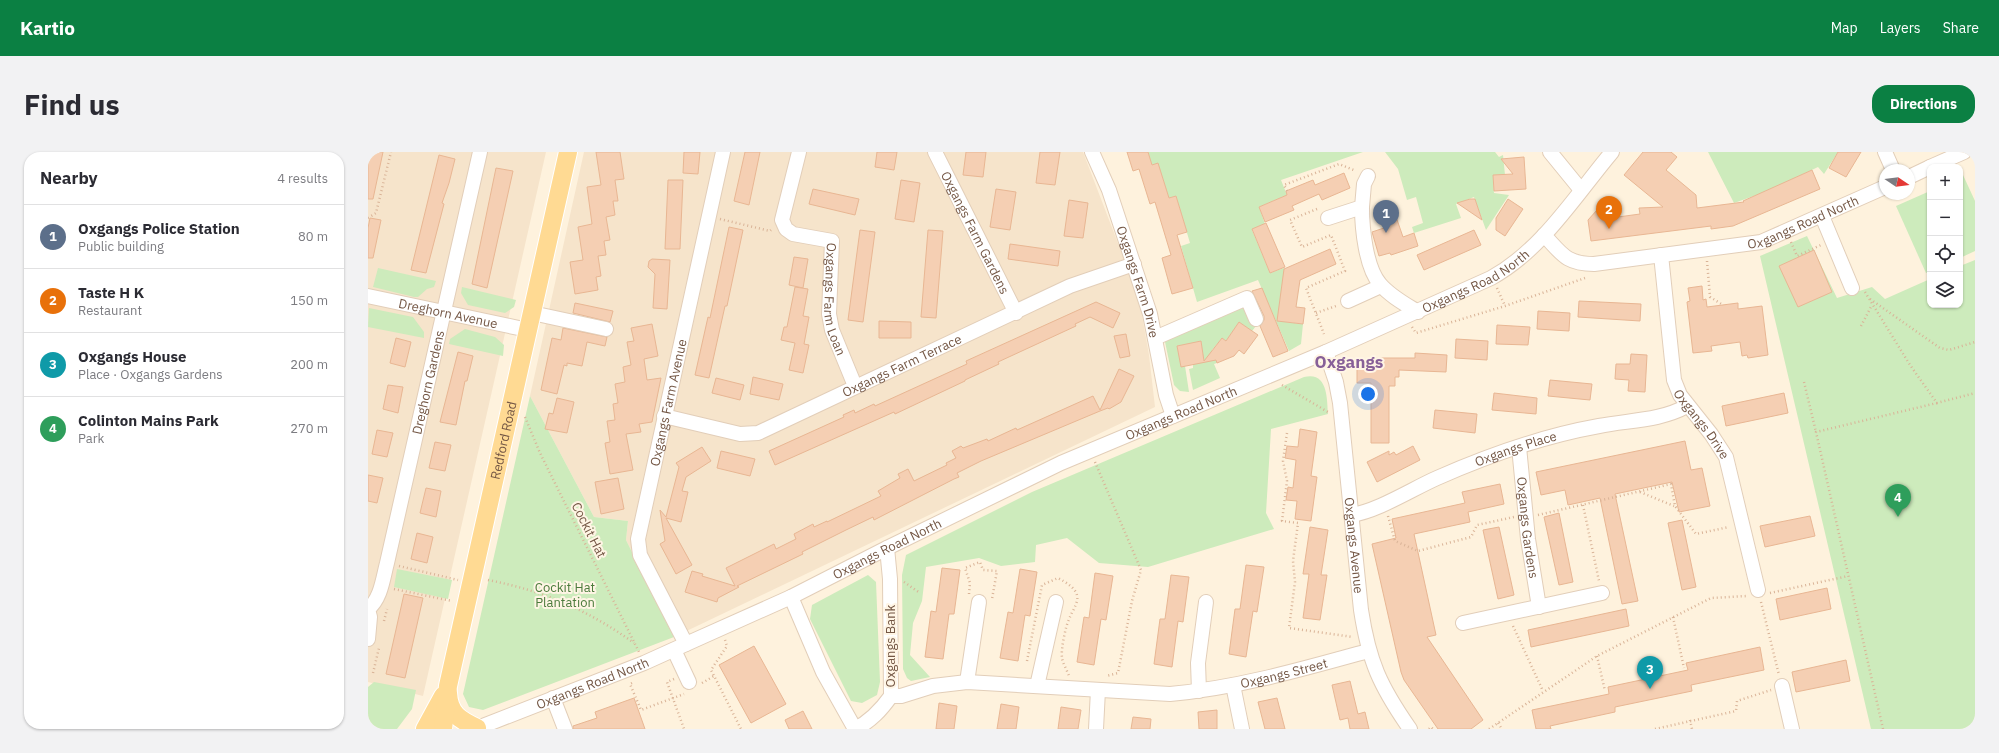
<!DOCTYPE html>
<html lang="en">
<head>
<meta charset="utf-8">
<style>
	body { margin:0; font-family:"IBM Plex Sans",sans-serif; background:#f2f2f3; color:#2b2b33 }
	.controls { position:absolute; right:12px; top:12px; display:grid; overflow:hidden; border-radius:8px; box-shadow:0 1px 3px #0004 }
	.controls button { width:36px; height:36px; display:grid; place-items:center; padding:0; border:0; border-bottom:1px solid #e1e1e2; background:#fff; color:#2b2b33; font:20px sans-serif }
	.compass { position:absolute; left:1511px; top:12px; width:36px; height:36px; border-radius:50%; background:#fff; box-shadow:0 1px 3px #0004; rotate:103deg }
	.you { position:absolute; left:1000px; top:242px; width:14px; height:14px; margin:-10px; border:3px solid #fff; border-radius:50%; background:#1a73e8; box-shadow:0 0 0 6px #1a73e833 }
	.badge { display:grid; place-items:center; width:26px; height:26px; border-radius:50%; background:#0b8043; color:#fff; font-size:13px; font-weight:700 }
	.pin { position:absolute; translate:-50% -33px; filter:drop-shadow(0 1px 2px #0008) }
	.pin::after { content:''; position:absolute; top:21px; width:14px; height:12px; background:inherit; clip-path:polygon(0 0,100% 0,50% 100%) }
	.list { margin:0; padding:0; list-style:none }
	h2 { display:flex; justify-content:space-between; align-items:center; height:52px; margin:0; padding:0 16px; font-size:17px }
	h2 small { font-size:13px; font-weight:400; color:#7c7c81 }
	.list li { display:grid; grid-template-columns:26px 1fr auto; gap:12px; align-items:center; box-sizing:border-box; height:64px; padding:0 16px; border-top:1px solid #e1e1e2 }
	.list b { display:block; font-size:15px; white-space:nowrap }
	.list p { margin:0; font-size:13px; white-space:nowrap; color:#7c7c81 }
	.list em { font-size:13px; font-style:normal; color:#7c7c81 }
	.icon { flex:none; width:22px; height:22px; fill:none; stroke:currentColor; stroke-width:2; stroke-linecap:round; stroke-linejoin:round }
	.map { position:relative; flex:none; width:1607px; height:577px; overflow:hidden; border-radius:16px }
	header { display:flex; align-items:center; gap:24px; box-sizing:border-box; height:56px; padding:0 20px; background:#0b8043; color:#fff }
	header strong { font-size:19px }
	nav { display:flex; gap:22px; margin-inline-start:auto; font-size:14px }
	.intro { display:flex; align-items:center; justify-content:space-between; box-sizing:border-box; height:96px; padding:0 24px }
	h1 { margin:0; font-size:28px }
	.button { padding:10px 18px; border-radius:16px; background:#0b8043; color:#fff; font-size:14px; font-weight:700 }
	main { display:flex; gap:24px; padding:0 24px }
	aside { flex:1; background:#fff; border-radius:16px; box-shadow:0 1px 3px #0004 }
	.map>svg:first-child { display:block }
</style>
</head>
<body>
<header>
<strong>Kartio</strong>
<nav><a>Map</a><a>Layers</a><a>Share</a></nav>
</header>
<div class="intro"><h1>Find us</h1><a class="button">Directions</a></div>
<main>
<aside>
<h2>Nearby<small>4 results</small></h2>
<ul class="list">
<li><span class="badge" style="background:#5c6f8a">1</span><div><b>Oxgangs Police Station</b><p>Public building</p></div><em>80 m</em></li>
<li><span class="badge" style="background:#e8710a">2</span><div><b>Taste H K</b><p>Restaurant</p></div><em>150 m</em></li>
<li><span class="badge" style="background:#0f9aa8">3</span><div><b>Oxgangs House</b><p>Place · Oxgangs Gardens</p></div><em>200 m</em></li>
<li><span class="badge" style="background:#2e9e5b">4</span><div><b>Colinton Mains Park</b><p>Park</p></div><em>270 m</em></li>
</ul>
</aside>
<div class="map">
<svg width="1607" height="577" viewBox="0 0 1607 577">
	<rect width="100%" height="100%" fill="#fef2dd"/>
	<g fill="#f6e4cb">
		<path d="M0,0H178L55,544L0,530Z"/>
		<path d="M216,0H715L771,146L781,203L787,255L306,485L258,388L260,369L226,365L162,244Z"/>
	</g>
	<g fill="#cdebbc">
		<path d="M780,0H995L913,28L919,43L891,55L897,72L884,78L902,121L916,116L923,132L918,170L935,172L933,192L921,199L890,128L829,150L813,94L822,91L808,44L801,46L790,12L784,13Z"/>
		<path d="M1017,0H1127L1131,5L1135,3L1137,23H1125L1126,41L1141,43L1118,78L1106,45L1088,52L1093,66L1046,81L1044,75L1055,71L1048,45L1039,48L1030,17Z"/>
		<path d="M1340,0H1470L1456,22L1450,15L1400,39L1366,51Z"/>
		<path d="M1595,23L1607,49V99L1592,106V25Z"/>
		<path d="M1562,39V119L1558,121L1528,54Z"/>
		<path d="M1439,84L1469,146L1504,135L1517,147L1562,127V153H1592V114L1607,108V577H1503L1392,104Z"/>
		<path d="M10,116L68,129L66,135L59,137L50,145H46L5,135Z"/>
		<path d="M94,135L148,148L146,155L137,161L100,153L93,141Z"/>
		<path d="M878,149L888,174L884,179L871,170L858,189L854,186L844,198L849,211L846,212L852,226L825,238L821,217L825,216V212L836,210L833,190L809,194L813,214H817L821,240L812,239L806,233L796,185Z"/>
		<path d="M1,156L45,165L56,180V186L0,175Z"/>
		<path d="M97,177L127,185L136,193L135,204L81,192L82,187Z"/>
		<path d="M936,225C960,219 959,247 960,262L903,277L898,361L906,377L780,415L731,411L699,386L668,393L667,410L633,414L611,406L558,415L554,449L545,471L542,503L562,525L543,529L539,526L535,517L534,423L538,403L664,340Z"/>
		<path d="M162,244L226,365L260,369L258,388L306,485L115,558L101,555L95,542Z"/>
		<path d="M29,417L84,428L80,447L26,435Z"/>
		<path d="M500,423L508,430L512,530L509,543L494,551L483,549L442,467L444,453Z"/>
		<path d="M6,530L48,538L44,557L29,577H0V535Z"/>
	</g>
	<g fill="#f5cfb3" stroke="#e8b693">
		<path d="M0,0H15L5,47H0Z"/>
		<path d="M228,0H252L256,27L247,28L250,49H245L247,63L238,65L242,88L236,89L238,103L230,104L233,124L228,125L230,138L207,142L202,110L215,108L210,75L224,72L219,35L233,33Z"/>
		<path d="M316,0H332L330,22L315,21Z"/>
		<path d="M377,0H392L381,53L366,49Z"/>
		<path d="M509,0H529L526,18L507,15Z"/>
		<path d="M598,0H618L615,25L595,23Z"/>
		<path d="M672,0H692L687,33L668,31Z"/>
		<path d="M759,0H780L784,13L790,11L801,46L808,44L819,80L809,83L825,136L804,142L794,106L803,103L787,50L782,52L771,17L765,19Z"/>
		<path d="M1275,0H1303L1309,5L1298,18L1328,43L1329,56L1376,50L1375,49L1444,18L1452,37L1365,74L1343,77V74L1223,89L1220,68L1238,48L1249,58L1250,65L1272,62L1271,56L1295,55L1256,23Z"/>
		<path d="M1470,0H1493L1478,25L1461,16Z"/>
		<path d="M71,3L87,7L81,31L74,51L76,52L58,121L43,118Z"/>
		<path d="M1156,5L1158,37L1126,39L1125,23L1145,22L1133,7Z"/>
		<path d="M128,16L145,19L119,136L104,132Z"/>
		<path d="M976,21L982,36L954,48L951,42L924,54L926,58L897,70L891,55L919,43L918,39L945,28L947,33Z"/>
		<path d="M300,28H315L312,97H297Z"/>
		<path d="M533,28L552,31L546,70L527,67Z"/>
		<path d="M445,37L491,47L487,63L441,52Z"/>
		<path d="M628,37L648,40L642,78L622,75Z"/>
		<path d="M1102,47H1107L1114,68L1089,51Z"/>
		<path d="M1140,47L1155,57L1137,84L1128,78V66Z"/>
		<path d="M701,48L720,51L715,86L696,84Z"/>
		<path d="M1025,56L1035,85L1046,81L1050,94L1023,103L1022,101L1011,104L1004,80L1016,76L1011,60Z"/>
		<path d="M2,66L13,68L5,106H0V76Z"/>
		<path d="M898,71L917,115L902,121L884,77Z"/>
		<path d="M361,75L375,78L359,154H357L341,226L327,223L340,165L342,166Z"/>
		<path d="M492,78L507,80L495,170L480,168Z"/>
		<path d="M560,78L575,79L568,166L553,165Z"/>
		<path d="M1106,78L1113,93L1056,118L1049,103Z"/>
		<path d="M642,92L692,99L690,114L640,107Z"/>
		<path d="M962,97L968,112L932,128L928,155L937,156L935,172L909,169L916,117Z"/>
		<path d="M1446,98L1464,140L1430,155L1411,114Z"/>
		<path d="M426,105L440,107L435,136L421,133Z"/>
		<path d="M284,107L302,108L299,157L285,156L287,122L280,115L281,109Z"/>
		<path d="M1334,134L1335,148L1338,147L1339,155L1370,151V157L1394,154L1400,203L1380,206L1379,203L1374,204L1372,190L1343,194L1344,199L1325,201L1319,150L1322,149L1320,136Z"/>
		<path d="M427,135L440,137L435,164L441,165L436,192L441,193L435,221L421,218L427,191L413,188L416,175H419Z"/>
		<path d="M894,136L920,199L905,205L892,174L896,168V164L884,139Z"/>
		<path d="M1211,149L1273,152L1272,169L1210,165Z"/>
		<path d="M728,150L752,161L745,176L722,165L707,172L708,174L630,210L631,212L597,228V229L527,262L526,260L407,313L401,299L476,265L475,263L486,258L487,261L506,252L507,254L599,212L598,209Z"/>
		<path d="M207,151L245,159L242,170L205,161Z"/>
		<path d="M1170,159L1202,161L1201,179L1169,177Z"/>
		<path d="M511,169L543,170V186H511Z"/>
		<path d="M871,170L890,183L876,202L871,198L866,204L849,211L848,208L813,215L809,194L833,189L836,209L854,186L858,189Z"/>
		<path d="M284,172L290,204L276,207L279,228L293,226L284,270L271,272L273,280L258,282L265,318L242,322L237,291L242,290L239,269L247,268L245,252L250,251L247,232L257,230L255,215L263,213L259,190L266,189L263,176Z"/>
		<path d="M1129,173L1162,175L1160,193L1128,192Z"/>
		<path d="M195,176L239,185L237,194L219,190L214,214L199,211V214L196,213L189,242L173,238L184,186L193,188Z"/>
		<path d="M758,182L762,204L752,206L746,184Z"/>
		<path d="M28,186L43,190L37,215L22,211Z"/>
		<path d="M1088,187L1120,189L1119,208L1087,206Z"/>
		<path d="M90,200L105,204L99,229H97L88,273L72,270Z"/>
		<path d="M1047,201L1079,203L1078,220L1031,218V225H1027V234H1021V291H1003V231H989V213H1004V206H1047Z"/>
		<path d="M1263,202L1279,203L1277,240L1260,239L1261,228L1247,227L1248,212H1262Z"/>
		<path d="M751,217L766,224L753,250L741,257L740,256L732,259L613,309L589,321L591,325L586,327L506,368L505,365L478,378L434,400L435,402L369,434L371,435L350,446L349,450L317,440L324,419L335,422L334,424L367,434L358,416L406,392L408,397L428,387L426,382L445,372L446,375L459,369V370L513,344L510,339L532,326L530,322L540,317L546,329L579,313L578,311L588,306L584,299L593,294L595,296L619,287L620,289L648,276L649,278L725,244L732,258Z"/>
		<path d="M385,225L415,232L411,248L382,242Z"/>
		<path d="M348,226L376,233L372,248L344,241Z"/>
		<path d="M1182,228L1224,232L1222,248L1180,244Z"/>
		<path d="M20,233L35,235L30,261L15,257Z"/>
		<path d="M1126,241L1169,246L1168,262L1124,258Z"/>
		<path d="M1416,241L1420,261L1358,274L1354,254Z"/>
		<path d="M189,246L206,250L199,281L177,277L181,261L185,262Z"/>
		<path d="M1067,258L1109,262L1107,281L1065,276Z"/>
		<path d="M932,277L949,280L943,324L949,325L943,369L927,367L929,349L918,348L920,335L925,336L928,308L917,306L919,294L930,295Z"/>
		<path d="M9,278L25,281L19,305L4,302Z"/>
		<path d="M1317,289L1323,318L1334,316L1342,354L1311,360L1304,330L1247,342L1270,449L1254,452L1232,346L1200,353L1197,338L1173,343L1168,320Z"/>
		<path d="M67,290L83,293L77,319L61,316Z"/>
		<path d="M1045,294L1052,308L1009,330L999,310L1021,299V303L1026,300L1028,303Z"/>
		<path d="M334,295L343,309L318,325L314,339L320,340L313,370L298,366L324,413L308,422L292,392L297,389L292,358L298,365L311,315L308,311Z"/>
		<path d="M353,299L387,307L382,324L349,316Z"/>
		<path d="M0,323L15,326L9,351L0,349Z"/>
		<path d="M250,326L256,357L233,362L227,330Z"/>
		<path d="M1132,332L1136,352L1100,360L1102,370L1046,382L1068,483L1059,485L1115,568L1103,577H1070L1036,528L1033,520L1004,392L1028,386L1024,367L1097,351L1094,340Z"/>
		<path d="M58,336L73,339L68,365L52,361Z"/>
		<path d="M1191,361L1205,430L1191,433L1176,365Z"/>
		<path d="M1442,364L1447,384L1397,395L1392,374Z"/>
		<path d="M1314,368L1328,435L1314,438L1300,371Z"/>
		<path d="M942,375L960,378L953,423H959L952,468L935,466L941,422H935Z"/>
		<path d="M1131,375L1146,443L1130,447L1115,378Z"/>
		<path d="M49,381L65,385L59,411L43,407Z"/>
		<path d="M878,413L896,415L889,460L885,459L878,505L861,502L867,457H872Z"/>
		<path d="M574,416L592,418L586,462H581L575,507L557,505L563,459L568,460Z"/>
		<path d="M652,417L669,420L662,464L657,463L650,509L632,506L640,460L645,461Z"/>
		<path d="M727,421L745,424L738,468L733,467L726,513L709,510L716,465L721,466Z"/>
		<path d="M803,423L821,425L815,470L810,469L804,515L786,512L792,467H797Z"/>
		<path d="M1459,436L1463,457L1412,468L1408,447Z"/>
		<path d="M36,442L55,446L37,526L18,522Z"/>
		<path d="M1258,457L1261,474L1163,495L1160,478Z"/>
		<path d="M386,494L418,552L383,571L351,513Z"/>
		<path d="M1392,495L1396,518L1323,533L1324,539L1247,555V560L1182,574L1183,577H1168L1164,558L1241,542L1240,535L1320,518L1318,511Z"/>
		<path d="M1478,508L1482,529L1428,540L1424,520Z"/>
		<path d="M982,529L990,562L997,560L1001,577H982L980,566L972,568L964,533Z"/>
		<path d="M266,546L277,577H205V574L229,566L227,560Z"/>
		<path d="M909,546L917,577H897L890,550Z"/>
		<path d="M571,551L589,554L586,577H568Z"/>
		<path d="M633,552L651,555L648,577H629Z"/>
		<path d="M693,555L713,558L710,577H690Z"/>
		<path d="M849,558V577H831L830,560Z"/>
		<path d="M435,559L444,577H421L417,568Z"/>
		<path d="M765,565L783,567L782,577H763Z"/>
	</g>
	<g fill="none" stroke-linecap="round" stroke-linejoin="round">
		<defs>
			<g id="minor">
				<path id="s1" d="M431,0L414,68L418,77L425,82L464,89L461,162L464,178L487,234"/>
				<path id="s2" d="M567,0L648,161"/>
				<path id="s3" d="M724,0L741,38L782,162L798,243L805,264"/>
				<path d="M1182,0L1213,38"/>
				<path d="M1517,0L1525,18"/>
				<path d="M1562,15L1596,0"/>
				<path d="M1541,25L1562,15"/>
				<path d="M994,55C994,77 998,116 1012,132C1022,144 1037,152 1050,160"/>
				<path d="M1454,64L1484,136"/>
				<path d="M960,66L994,55L996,32L1000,24"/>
				<path id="s4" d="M1176,83C1194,102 1198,112 1226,112L1393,90L1517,35"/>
				<path id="s5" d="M1293,103L1306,228L1312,243L1343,282L1358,305L1390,438"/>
				<path id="s6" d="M0,144L160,178"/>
				<path d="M980,149L1013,134"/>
				<path d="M164,161L238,177"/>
				<path d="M787,186L879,146L888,167"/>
				<path id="s7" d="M958,200L968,230L972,251L993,458C1001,510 1012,534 1042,577"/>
				<path id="s8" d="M296,264L372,282L390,281L702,134L766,112"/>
				<path id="s9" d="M1151,295L1160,387L1171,455"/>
				<path id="s10" d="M983,363C1010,359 1044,337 1069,326C1121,303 1175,284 1231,274C1261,268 1292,269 1319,254"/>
				<path d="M423,445L455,520L487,577"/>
				<path id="s11" d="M0,457C13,447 15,426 19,411L112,0"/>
				<path d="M0,458L2,465L0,487"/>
				<path d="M1095,471L1234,441"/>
				<path id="s12" d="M318,492L272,403L270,387L355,0"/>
				<path d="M306,498L321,530"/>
				<path d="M599,530L611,450"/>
				<path d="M865,533L874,577"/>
				<path d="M669,534L688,450"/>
				<path d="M1414,534L1424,577"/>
				<path d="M831,539L830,511L838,450"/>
				<path id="s13" d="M523,544H533L565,534L599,530L802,542C869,536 935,517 1000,499"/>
				<path d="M185,546L197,577"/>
				<path id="s14" d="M107,577L276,511L318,492L423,445L519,396L693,311L958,200L1123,126C1174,98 1207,44 1244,0"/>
				<path d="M487,577C503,569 513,558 523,544L522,427L519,396"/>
				<path d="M728,577L730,538"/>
			</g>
			<g id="major">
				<path d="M80,541C81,562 92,568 109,576"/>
				<path d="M57,577L75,544"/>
				<path id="s15" d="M75,577L80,534L200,0"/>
			</g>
		</defs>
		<use href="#minor" stroke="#e2ceb9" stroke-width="16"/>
		<use href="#major" stroke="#fff" stroke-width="20"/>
		<g stroke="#d9b397" stroke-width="2.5" stroke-dasharray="1 3" stroke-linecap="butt">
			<path d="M919,39L916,33L971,12L988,19"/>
			<path d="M949,57L922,68L934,95L963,83L977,119L938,136L956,182"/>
			<path d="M0,66L8,61L23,0"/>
			<path d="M352,67L402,79L403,78"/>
			<path d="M1423,90L1429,104L1453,93"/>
			<path d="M1339,109L1342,145L1355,153"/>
			<path d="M1129,136L1137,154"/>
			<path d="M1497,140L1542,213L1569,251L1607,241"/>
			<path d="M1502,147L1572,196L1581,198L1607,190"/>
			<path d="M948,161L968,154"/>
			<path d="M1493,174L1504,153"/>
			<path d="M1044,175L1048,181L1137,154L1217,126"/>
			<path d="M1436,230L1448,280"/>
			<path d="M914,233L960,260"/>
			<path d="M157,265L172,301L271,500"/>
			<path d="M919,281L915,309L919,329L914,369L930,371L925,409L927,430L921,476L985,485"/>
			<path d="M727,310L773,418L764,449L750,521L738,524"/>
			<path d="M1272,340L1306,354"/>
			<path d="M1215,353L1231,429"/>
			<path d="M1170,363L1303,332L1307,354L1328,382L1361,375"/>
			<path d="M1020,364L1027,389L1050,399L1103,385L1109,373L1146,365"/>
			<path d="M31,414L90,428"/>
			<path d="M120,428C176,439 220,458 266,491"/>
			<path d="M536,430L552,441"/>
			<path d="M26,437L84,449"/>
			<path d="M1402,441L1480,424"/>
			<path d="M601,442L602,431L597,416L612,410L615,418L629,419L624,447"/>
			<path d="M1393,450L1411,523"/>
			<path d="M1305,465L1316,516"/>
			<path d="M16,469L19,457"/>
			<path d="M1145,474L1175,539"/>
			<path d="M357,488L359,494L343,518L373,577"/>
			<path d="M1229,504L1237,539"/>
			<path d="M659,509L674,433L690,426C724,444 704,452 698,476C696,484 693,498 694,506C695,512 699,518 701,524"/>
			<path d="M5,521L11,496"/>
			<path d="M306,527L299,530L316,577"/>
			<path d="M264,531L262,532L273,558L316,542"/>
			<path d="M334,531L346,524"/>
			<path d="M1322,568L1324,577"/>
			<path d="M1130,571L1134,577"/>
			<path d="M1061,577L1063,575L1065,577"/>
			<path d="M1121,577L1229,504L1343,446L1379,444"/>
			<path d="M1287,577L1368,559L1369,549L1403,538"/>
			<path d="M1515,577L1448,280L1569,251"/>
		</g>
		<use href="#minor" stroke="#fff" stroke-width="14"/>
		<use href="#major" stroke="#ffda93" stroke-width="18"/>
	</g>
	<g text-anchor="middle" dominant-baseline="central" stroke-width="4" stroke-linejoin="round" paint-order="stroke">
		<g font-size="13" fill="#745745" stroke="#fff5e5">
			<text stroke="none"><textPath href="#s4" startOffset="275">Oxgangs Road North</textPath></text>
			<text stroke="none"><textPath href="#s2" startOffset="90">Oxgangs Farm Gardens</textPath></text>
			<text stroke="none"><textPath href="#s14" startOffset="1097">Oxgangs Road North</textPath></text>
			<text stroke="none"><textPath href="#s3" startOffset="138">Oxgangs Farm Drive</textPath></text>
			<text stroke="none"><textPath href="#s1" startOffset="187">Oxgangs Farm Loan</textPath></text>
			<text stroke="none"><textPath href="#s6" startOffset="82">Dreghorn Avenue</textPath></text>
			<text stroke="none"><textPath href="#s8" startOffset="255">Oxgangs Farm Terrace</textPath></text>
			<text stroke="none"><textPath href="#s11" startOffset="236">Dreghorn Gardens</textPath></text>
			<text stroke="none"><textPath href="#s12" startOffset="256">Oxgangs Farm Avenue</textPath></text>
			<text stroke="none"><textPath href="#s14" startOffset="774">Oxgangs Road North</textPath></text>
			<text stroke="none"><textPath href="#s5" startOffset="178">Oxgangs Drive</textPath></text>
			<text stroke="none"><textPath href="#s15" startOffset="295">Redford Road</textPath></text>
			<text stroke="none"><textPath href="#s10" startOffset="178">Oxgangs Place</textPath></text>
			<text stroke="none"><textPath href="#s9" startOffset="81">Oxgangs Gardens</textPath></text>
			<text transform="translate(221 378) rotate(63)">Cockit Hat</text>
			<text stroke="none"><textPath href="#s7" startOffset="196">Oxgangs Avenue</textPath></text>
			<text stroke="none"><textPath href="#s14" startOffset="450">Oxgangs Road North</textPath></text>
			<text transform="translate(522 494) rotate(-90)">Oxgangs Bank</text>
			<text stroke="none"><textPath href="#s13" startOffset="397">Oxgangs Street</textPath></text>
			<text stroke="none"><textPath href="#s14" startOffset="126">Oxgangs Road North</textPath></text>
		</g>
		<g font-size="13" fill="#4c7b3c" stroke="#fff5e5">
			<text x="197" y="435">Cockit Hat<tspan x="197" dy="15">Plantation</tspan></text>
		</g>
		<g font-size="17" font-weight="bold" fill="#875f98" stroke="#fff5e5">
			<text x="981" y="210">Oxgangs</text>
		</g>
	</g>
</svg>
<div class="controls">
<button>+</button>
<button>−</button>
<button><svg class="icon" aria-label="locate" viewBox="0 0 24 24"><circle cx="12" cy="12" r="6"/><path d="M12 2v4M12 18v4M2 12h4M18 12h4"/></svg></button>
<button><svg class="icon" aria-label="layers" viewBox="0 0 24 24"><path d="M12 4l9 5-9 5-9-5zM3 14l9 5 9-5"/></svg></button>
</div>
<svg class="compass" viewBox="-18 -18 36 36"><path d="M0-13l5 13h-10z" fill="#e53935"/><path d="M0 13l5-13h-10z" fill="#7c7c81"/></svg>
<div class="you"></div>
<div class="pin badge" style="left:1018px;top:81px;background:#5c6f8a">1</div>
<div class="pin badge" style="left:1241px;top:77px;background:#e8710a">2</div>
<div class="pin badge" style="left:1282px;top:537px;background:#0f9aa8">3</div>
<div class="pin badge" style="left:1530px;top:365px;background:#2e9e5b">4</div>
</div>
</main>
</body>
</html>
